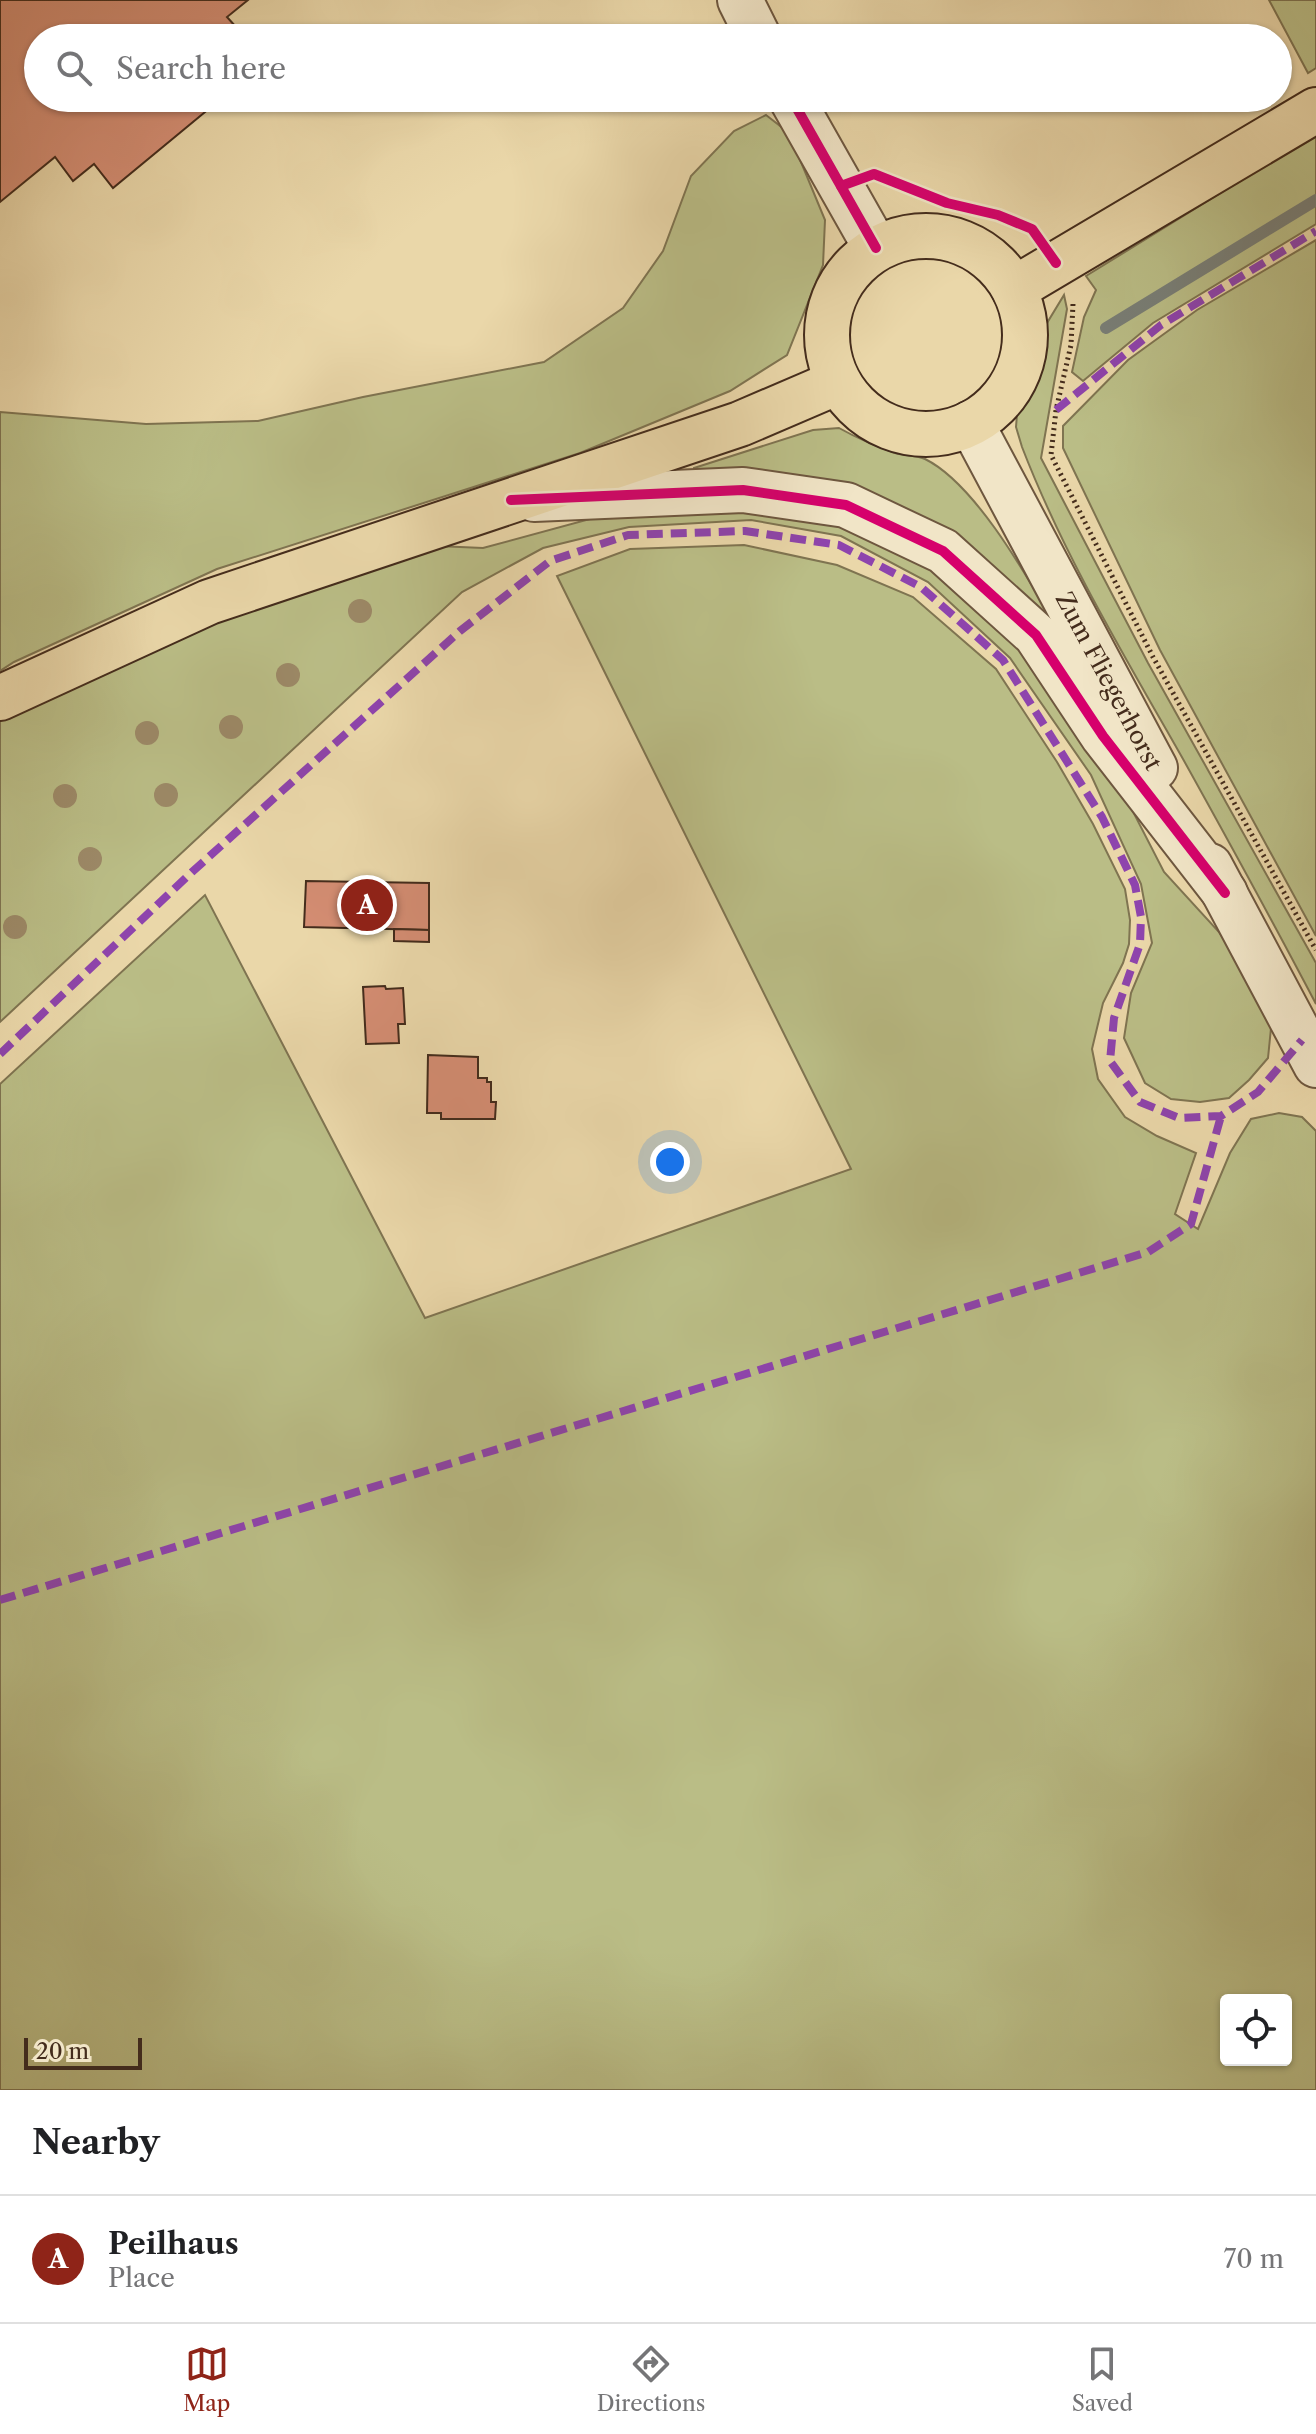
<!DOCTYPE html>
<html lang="en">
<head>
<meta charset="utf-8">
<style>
	body { margin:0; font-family:"Libre Caslon Text",serif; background:#f6f6f6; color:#202124 }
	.controls { position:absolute; right:24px; bottom:24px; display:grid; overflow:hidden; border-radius:8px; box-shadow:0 2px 6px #0004 }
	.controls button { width:72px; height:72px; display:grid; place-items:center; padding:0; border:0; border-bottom:2px solid #e0e0e0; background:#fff; color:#202124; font:40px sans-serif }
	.scale { position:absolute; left:24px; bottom:20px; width:118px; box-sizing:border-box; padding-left:8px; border:4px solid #442c1c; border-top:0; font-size:22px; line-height:28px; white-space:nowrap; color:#442c1c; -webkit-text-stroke:6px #f1e5c7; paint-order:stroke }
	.you { position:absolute; left:670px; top:1162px; width:28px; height:28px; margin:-20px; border:6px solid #fff; border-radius:50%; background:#1a73e8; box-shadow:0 0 0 12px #1a73e833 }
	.badge { display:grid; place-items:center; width:52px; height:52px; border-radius:50%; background:#8f2418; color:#fff; font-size:26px; font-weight:700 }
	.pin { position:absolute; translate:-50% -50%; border:4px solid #fff; box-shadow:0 2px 8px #0006 }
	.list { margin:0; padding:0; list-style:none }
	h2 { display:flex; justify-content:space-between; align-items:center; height:104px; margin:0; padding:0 32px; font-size:34px }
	h2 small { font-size:26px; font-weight:400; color:#757577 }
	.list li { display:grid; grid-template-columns:52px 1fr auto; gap:24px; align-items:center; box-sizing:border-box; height:128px; padding:0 32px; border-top:2px solid #e0e0e0 }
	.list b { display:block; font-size:30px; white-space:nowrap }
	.list p { margin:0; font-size:26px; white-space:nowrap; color:#757577 }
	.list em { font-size:26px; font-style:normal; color:#757577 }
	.icon { flex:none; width:44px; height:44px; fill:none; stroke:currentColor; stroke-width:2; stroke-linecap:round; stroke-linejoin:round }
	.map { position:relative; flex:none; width:1316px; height:2090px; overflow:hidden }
	.search { position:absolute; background:#fff; box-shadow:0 2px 6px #0004; left:24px; right:24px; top:24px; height:88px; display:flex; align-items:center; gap:20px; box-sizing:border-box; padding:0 28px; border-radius:44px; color:#757577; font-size:30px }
	.sheet { height:232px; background:#fff }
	nav { display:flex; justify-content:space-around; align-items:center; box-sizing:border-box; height:112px; border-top:2px solid #e0e0e0; background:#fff; font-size:22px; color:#757577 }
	nav a { display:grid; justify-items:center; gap:4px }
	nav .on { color:#8f2418 }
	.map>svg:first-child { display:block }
</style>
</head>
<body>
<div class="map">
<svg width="1316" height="2090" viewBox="0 0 1316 2090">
	<rect width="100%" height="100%" fill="#ead7a9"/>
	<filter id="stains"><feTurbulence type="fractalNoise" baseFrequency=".0025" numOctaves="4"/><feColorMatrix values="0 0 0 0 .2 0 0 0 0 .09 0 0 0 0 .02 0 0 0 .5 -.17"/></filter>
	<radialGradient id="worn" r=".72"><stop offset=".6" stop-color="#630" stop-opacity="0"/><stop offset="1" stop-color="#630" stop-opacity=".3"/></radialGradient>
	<g fill="#babd86" stroke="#7f7451" stroke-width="2" fill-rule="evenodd">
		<path d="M1269,0H1316V68L1308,73Z"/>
		<path d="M766,115L789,133L825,220L823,265L787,355L730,391L580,453L217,569L14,662L0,671V412L146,424L258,421L363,397L544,362L623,308L663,251L691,176L734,131Z"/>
		<path d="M1316,134V224L1153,323L1083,381L1072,372L1084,317L1096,290L1086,276Z"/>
		<path d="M1316,240V936L1160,650L1063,448V426L1128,360L1197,310Z"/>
		<path d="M1064,295L1067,309L1041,458L1148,663L1316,963V1004C1273,922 1228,840 1183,759C1125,657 1064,556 1022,447L1016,427L1018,402L1031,372L1044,328Z"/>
		<path d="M839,428C857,438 875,446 895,453C905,456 917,455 925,459C976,484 1029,580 1057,628L954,543L695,478L694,468L813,430Z"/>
		<path d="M742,500L844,516L938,558L1027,638L1107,761L1164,872L1219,932L1257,990L1271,1028L1268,1058L1249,1080L1229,1098L1200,1102L1171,1099L1145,1083L1124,1038L1131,993L1152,943L1141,884L1091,775L1010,658L928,582L841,536L751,520L629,527L543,548L462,592L0,1022V720L17,710L217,618L437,546L483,548L623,510Z"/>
		<path d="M744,545L837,565L913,597L996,669L1057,762L1093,824L1125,889L1130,920L1129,944L1123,963L1103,1003L1092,1049L1098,1079L1125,1117L1157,1136L1196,1153L1175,1214L1198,1229L1230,1153L1251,1119L1279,1113L1302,1117L1316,1131V2090H0V1084L205,895L425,1318L851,1169L557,576L630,549ZM1226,2000H1286V2060H1226Z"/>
	</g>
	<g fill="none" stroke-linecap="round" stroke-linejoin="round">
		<path stroke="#797f77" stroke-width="12" d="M1106,328L1316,200"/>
	</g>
	<g fill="#d48d73" stroke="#442c1c" stroke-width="2">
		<path d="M0,0H248L227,17L246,38H38V98H222L113,188L94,164L73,181L55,157L0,202Z"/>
		<path d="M306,881L429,883V930L304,927Z"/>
		<path d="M394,929L429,930V942L394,941Z"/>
		<path d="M385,986L386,989L403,988L405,1024H398L399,1043L366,1044L363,987Z"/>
		<path d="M428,1055L478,1057V1078H487V1082H491V1102H496L495,1119H441V1113H427Z"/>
	</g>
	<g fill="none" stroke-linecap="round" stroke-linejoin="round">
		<defs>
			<g id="minor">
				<path d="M740,0L759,38"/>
				<path d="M791,98L876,248"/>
				<path d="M971,423L1155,768"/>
				<path d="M534,499L743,490L846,505L943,551L1036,635L1103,736L1225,893"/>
				<path d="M1210,866L1316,1065"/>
			</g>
			<g id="major">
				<circle cx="926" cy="335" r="99"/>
				<path d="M1014,289L1316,110"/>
				<path d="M0,698L209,602L740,424L838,382"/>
			</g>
		</defs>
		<use href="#minor" stroke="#6e573f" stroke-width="48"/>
		<use href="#major" stroke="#442c1c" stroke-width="48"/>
		<path stroke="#442c1c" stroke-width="5" stroke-dasharray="2 4" stroke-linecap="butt" d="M1073,304L1071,345L1056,410L1051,455L1153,657L1316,950"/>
		<use href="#minor" stroke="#f1e5c7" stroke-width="44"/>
		<use href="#major" stroke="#ead7a9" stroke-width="44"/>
		<g stroke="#8e44ad" stroke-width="8" stroke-dasharray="16 8" stroke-linecap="butt">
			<path d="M1056,410L1161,325L1316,231"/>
			<path d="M0,1054L192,872L460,631L550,561L628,535L745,531L839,545L921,587L1003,660L1102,817L1135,885L1141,917L1140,944L1114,1018L1110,1061L1140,1102L1179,1118L1221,1116L1258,1092L1302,1040"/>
			<path d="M0,1600L1148,1252L1191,1224L1221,1116"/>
		</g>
		<defs>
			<g id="cycleway">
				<path d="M791,98L876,248"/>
				<path d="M841,186L874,174L947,203L998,215L1032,229L1056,263"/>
				<path d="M511,500L743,490L846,505L943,551L1036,635L1103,736L1225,893"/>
			</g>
		</defs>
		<use href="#cycleway" stroke="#f1e5c7" stroke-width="15"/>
		<use href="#cycleway" stroke="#d6006c" stroke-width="10"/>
	</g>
	<g fill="#9c8967">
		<circle cx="360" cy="611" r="12"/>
		<circle cx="288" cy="675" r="12"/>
		<circle cx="231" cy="727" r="12"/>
		<circle cx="147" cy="733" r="12"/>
		<circle cx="166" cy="795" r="12"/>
		<circle cx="65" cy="796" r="12"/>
		<circle cx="90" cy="859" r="12"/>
		<circle cx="15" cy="927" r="12"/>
	</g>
	<g text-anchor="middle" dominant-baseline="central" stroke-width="6" stroke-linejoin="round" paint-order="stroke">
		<g font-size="24" fill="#442c1c" stroke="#f1e5c7">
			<text transform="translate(1109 681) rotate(62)">Zum Fliegerhorst</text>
		</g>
	</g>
	<rect width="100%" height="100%" filter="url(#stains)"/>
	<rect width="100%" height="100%" fill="url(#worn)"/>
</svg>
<div class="controls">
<button><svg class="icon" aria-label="locate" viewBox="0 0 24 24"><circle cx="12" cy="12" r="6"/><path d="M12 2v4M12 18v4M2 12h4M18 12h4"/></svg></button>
</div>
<div class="scale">20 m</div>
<div class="you"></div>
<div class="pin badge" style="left:367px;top:905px">A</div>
<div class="search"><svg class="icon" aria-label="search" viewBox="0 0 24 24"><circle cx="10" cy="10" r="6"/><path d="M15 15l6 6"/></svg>Search here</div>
</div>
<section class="sheet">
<h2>Nearby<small></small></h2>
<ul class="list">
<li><span class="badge">A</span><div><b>Peilhaus</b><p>Place</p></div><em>70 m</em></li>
</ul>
</section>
<nav>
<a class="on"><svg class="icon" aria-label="map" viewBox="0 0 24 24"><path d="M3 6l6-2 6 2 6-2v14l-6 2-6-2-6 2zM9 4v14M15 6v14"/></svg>Map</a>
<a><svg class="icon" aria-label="directions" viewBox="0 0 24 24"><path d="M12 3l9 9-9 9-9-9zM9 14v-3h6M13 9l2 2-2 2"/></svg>Directions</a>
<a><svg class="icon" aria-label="saved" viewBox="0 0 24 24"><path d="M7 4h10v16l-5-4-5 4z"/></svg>Saved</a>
</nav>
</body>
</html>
